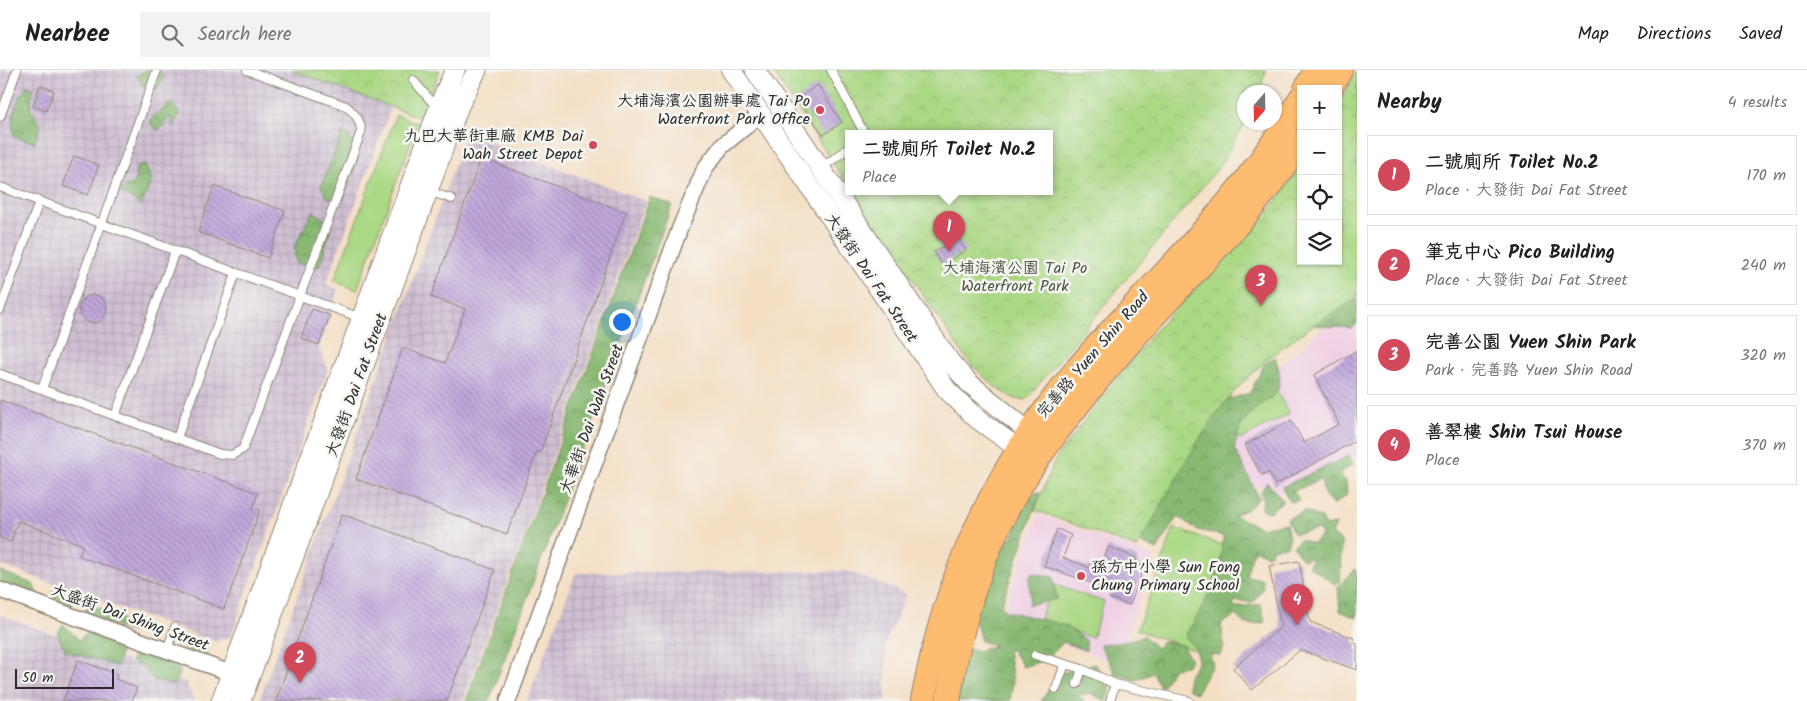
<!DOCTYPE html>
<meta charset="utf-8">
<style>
:root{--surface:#fff;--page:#f2f2f2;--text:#202124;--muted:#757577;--line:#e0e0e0;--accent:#d1495b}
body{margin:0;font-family:Kalam,"LXGW WenKai TC",sans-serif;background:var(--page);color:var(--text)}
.controls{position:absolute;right:15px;top:15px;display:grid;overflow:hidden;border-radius:0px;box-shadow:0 1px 4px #0004}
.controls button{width:45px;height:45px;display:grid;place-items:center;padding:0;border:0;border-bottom:1px solid var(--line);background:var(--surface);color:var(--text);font:25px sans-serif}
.compass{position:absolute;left:1237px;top:15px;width:45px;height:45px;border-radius:50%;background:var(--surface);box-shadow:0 1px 4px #0004;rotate:200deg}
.scale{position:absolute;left:15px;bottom:12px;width:99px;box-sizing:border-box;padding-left:5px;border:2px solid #2b2b2b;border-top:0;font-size:14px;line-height:18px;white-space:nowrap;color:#2b2b2b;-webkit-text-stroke:4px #f6f6f2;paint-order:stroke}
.you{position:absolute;left:621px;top:251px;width:18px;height:18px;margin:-12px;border:4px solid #fff;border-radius:50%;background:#1a73e8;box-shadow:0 0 0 8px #1a73e833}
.badge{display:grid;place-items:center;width:32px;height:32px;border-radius:50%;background:var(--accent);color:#fff;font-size:16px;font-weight:700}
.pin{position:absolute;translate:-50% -41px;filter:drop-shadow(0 1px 2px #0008)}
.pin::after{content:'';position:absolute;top:26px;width:18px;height:15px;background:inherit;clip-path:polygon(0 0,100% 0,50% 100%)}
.popup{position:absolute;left:845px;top:60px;width:208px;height:65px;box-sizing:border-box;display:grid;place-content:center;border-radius:0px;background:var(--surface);filter:drop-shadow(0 1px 4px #0005);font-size:16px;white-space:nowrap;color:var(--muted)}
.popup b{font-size:19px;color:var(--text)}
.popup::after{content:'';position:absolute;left:50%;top:100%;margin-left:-10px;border:10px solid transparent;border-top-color:var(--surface)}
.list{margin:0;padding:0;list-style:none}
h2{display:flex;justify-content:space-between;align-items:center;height:65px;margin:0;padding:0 20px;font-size:21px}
h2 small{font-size:16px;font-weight:400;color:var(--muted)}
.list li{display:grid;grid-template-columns:32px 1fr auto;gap:15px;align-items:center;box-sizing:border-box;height:80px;margin:0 10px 10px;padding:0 10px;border:1px solid var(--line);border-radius:0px}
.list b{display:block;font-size:19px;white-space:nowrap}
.list p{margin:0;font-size:16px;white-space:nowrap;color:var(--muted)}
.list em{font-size:16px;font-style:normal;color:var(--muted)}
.icon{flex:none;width:28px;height:28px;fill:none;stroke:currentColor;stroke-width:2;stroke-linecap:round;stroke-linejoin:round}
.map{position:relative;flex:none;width:1357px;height:631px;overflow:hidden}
header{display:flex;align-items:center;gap:30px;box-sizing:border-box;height:70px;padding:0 25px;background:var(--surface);border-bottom:1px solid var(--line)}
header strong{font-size:24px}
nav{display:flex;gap:28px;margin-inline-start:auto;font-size:18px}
.search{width:350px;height:45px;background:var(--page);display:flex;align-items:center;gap:12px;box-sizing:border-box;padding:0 18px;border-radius:0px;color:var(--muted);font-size:19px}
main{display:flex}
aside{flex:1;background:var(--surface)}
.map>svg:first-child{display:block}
</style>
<header>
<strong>Nearbee</strong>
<div class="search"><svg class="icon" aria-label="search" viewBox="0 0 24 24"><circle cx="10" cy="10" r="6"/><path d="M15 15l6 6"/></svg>Search here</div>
<nav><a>Map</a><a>Directions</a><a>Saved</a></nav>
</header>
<main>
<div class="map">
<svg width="1357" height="631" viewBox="0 0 1357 631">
<defs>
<pattern id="industrial-grid" width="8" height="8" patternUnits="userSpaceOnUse" patternTransform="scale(1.25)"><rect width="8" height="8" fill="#cebed1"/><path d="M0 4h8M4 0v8" fill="none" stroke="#b1a3b4"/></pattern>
<pattern id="forest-crowns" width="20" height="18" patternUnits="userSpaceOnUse" patternTransform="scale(1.25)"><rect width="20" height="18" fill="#88b872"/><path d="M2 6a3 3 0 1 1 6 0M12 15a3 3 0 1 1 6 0" fill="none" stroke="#6f965e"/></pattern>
<pattern id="park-crowns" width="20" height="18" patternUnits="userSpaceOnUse" patternTransform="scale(1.25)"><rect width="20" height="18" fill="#abd884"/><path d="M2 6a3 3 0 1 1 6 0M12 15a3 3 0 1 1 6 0" fill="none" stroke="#93ba72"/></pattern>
<pattern id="building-back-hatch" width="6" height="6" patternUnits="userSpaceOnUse" patternTransform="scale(1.25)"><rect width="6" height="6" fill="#c0a8dc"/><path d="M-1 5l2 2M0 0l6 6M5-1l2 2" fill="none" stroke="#9c89b3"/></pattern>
</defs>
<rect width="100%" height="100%" fill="#f6f6f2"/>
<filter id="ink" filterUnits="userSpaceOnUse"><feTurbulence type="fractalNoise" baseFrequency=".02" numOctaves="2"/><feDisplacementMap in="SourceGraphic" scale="10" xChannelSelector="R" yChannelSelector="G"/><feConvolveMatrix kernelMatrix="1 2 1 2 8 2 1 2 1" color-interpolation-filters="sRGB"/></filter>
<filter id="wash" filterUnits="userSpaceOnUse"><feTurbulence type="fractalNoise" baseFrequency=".0096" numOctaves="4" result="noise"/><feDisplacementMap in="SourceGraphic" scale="20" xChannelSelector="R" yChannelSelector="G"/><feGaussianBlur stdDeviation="1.12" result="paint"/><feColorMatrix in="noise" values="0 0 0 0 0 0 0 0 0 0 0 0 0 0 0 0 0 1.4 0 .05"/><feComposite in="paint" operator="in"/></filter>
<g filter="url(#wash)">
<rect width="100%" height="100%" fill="#f4dfc5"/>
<!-- built -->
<path fill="#f0d0e4" d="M1351,237L1357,247V387L1278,423L1195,398L1241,329L1318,262Z
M1038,444L1155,487L1117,593L999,552Z"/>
<!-- industrial -->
<path fill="url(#industrial-grid)" d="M0,0H291L391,37L326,214L338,219L319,278L328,299L231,566L216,572L0,495Z
M466,64L646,131L519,480L463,631H259Z
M847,501L906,524L885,575L886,631H527L576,503Z
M0,545L186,612L194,631H0Z"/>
<!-- grass -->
<path fill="#abd884" stroke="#6b8258" d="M396,45L418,53L357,220L334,211Z
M1275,318L1289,344L1240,370L1226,344Z
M1174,458L1231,478L1194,580L1137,560Z
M1052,514L1104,532L1092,568L1040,549Z"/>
<!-- forest -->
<path fill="url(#forest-crowns)" stroke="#5a724e" d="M145,0H159L164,6L157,20L142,16L137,6Z
M27,16L33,18L30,39L41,55L34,73L14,66C10,46 16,33 27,16Z
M171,32L179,43L174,57L170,46L158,61L149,51Z
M343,62L348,65L360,84L343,130L328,128L321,117Z
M144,94L152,110L141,135L119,121L135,112L137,96Z
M650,127L672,135L489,631H466Z
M313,141L332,155L319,197L297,193L294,178Z
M1301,191L1357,223V254L1352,258L1299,254L1216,333L1250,323L1264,295L1275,287C1291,333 1263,324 1243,352C1238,359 1237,371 1234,378L1259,428L1248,439L1233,445L1261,458L1286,453L1289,469L1287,476L1272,478L1269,486L1254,479L1246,506L1262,509L1263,518L1253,532L1235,531L1232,538L1261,534L1265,552C1251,555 1245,557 1236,545L1221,554L1224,576L1221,585L1210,584L1213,594L1196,623L1188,619V606L1198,592L1196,579L1185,566C1204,536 1223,504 1223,466L1198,460L1177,446L1157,480L1129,467Z
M1348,386L1353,394L1339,404L1346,411L1347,425L1333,435L1324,424L1321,409L1294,421L1299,430L1290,432L1282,417Z
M1267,412L1283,431L1269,442L1261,439L1263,432L1261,422Z
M1028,421L1040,423L1001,536L1006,541L1064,555L1086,570V581L1064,572L1045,590L1023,597L1012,580L1008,579L1013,612L1010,631H950L958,575L978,581L995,575L981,571L972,539L999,463L1011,469L1022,446Z
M1304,441L1322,448L1325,456L1336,454L1332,464L1341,471L1340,512L1335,514L1309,496L1312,487L1303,490L1293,476L1300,469L1313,474L1322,464L1318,459L1294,464L1287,449Z
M1355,499L1357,504V548L1340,541L1338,517Z
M0,501L33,514L38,526L0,518Z
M1031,503L1053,507L1057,529L1028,535C1033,525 1027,514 1031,503Z
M62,518L73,533L71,539L52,533V522Z
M87,536C106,537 123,546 132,562L85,546Z
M63,554L79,570L88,562L103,570L122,576L117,596L66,581L57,564Z
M1144,566L1156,578L1163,572L1182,575L1191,590L1186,596L1174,598L1161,618L1153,603L1136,610L1115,605C1112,593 1104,586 1100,574L1120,573Z
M183,570L206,575L208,588L186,584Z
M148,581L158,585L164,594L173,592L180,602L174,615L154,610L143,597L131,591L134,585L145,588Z
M1095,594L1110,616L1106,631L1090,623L1078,625L1084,631H1041L1059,604Z"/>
<!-- park -->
<path fill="url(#park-crowns)" stroke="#6b8258" d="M291,0H440L421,48Z
M772,0H1266L1259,22H1244L1245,53L1218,98L1026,330L1015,329L995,317L968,291L852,121H1049V63H849V117Z
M1357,1V229C1302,259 1245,300 1210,353C1183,393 1161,437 1137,478L1035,440L1055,390L1087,347L1158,257L1259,155L1301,96V191H1338V34Z"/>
<g id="blocks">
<!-- building -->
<path fill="url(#building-back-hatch)" d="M40,15L54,21L46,41L33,36Z
M818,15L842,52L823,65L798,28Z
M74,86L99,95L88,125L63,116Z
M481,88L626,142L540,383L537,382L507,464L356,409L403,278L445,293L465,239L431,227Z
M214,116L285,141L268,188L198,162Z
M957,167L966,180L942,195L934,182Z
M79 239a14 14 0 1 1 28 0a14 14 0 1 1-28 0Z
M312,239L330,245L319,275L301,268Z
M1357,280V370L1275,415L1269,403L1262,405L1259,401L1245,375L1291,350L1304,373L1339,354L1314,305Z
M0,330L258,423L253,438L260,440L224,539L79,486L83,475L18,451L11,472L0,468Z
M342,444L495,500L447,631H276Z
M1057,459L1071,465L1063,488L1100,501L1108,477L1137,488L1136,494L1144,497L1130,535L1109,528L1113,521L1044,496Z
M1299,491L1310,552L1354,568L1353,572L1357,574V600L1300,580L1252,620L1233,598L1281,557L1269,496Z
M78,590L117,604L116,609L137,618L132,631H63Z"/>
</g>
</g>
<g filter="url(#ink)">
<use href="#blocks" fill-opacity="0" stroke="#908578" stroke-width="1"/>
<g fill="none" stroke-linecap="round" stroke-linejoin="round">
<!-- service casing -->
<g stroke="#908578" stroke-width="10">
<path id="service" d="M831,0L863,61L862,63
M413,10L431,31
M0,47L17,0
M821,98L849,78
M0,117L361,248
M428,121L452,129
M0,240L39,132
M0,304L220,384L232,385L243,379L361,62C361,50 355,44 346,36L247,0
M42,319L157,0
M115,346L175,181
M177,368L236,203
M167,580L175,557
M1035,585L1082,599L1115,614
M1077,614L1082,599
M1056,619L1065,594
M1110,631L1115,614L1189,631"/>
</g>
<!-- minor casing -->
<g stroke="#908578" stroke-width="18">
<path id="minor" d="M0,520L241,607
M508,631L680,158L705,98L722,76L761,44"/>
</g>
<!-- tertiary casing -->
<g stroke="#908578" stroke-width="21">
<path id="tertiary" d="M731,0L947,320L976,348L1030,387
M755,0L950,292L969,313L1029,362
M221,631L442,29L455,0
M241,631L428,121L459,36L477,0"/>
</g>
<!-- primary casing -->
<g stroke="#908578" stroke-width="26">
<path id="primary" d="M1306,19L1316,0
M1330,19L1340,0
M923,631C947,495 1005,378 1097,276C1169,197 1249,122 1301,28
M948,631C959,561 977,492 1012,430C1047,367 1108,296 1157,242C1208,187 1260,135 1301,71"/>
</g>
<!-- service -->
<use href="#service" stroke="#fff" stroke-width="8"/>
<!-- minor -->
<use href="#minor" stroke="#fff" stroke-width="15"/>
<!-- tertiary -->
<use href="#tertiary" stroke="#fff" stroke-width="19"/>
<!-- primary -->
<use href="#primary" stroke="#febc70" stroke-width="24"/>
</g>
</g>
<!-- markers -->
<g fill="#d1495b" stroke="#f6f6f2" stroke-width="2">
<circle cx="820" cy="40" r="5"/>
<circle cx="593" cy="75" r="5"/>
<circle cx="1081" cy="506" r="5"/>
</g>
<g text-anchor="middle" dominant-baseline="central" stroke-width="5" stroke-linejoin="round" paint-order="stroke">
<!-- poi labels -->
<g font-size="16" fill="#2b2b2b" stroke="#f6f6f2" text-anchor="end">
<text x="810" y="31">大埔海濱公園辦事處 Tai Po<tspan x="810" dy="18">Waterfront Park Office</tspan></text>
<text x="583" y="66">九巴大華街車廠 KMB Dai<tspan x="583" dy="18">Wah Street Depot</tspan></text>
<text x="1091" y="497" text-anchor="start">孫方中小學 Sun Fong<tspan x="1091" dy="18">Chung Primary School</tspan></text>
</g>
<!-- park labels -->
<g font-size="16" fill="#4b5641" stroke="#f6f6f2">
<text x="1015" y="198">大埔海濱公園 Tai Po<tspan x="1015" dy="18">Waterfront Park</tspan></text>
</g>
<!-- street labels -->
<g font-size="16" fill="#2b2b2b" stroke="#f6f6f2">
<text transform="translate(871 208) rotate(56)">大發街 Dai Fat Street</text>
<text transform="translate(1093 285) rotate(-49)">完善路 Yuen Shin Road</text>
<text transform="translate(357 315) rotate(-70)">大發街 Dai Fat Street</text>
<text transform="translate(592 349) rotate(-70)">大華街 Dai Wah Street</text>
<text transform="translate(130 548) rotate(20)">大盛街 Dai Shing Street</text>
</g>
</g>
</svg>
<div class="controls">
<button>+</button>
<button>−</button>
<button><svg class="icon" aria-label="locate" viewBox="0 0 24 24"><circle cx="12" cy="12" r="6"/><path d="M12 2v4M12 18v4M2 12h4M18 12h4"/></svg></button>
<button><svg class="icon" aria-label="layers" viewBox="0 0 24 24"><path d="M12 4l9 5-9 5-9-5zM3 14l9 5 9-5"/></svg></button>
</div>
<svg class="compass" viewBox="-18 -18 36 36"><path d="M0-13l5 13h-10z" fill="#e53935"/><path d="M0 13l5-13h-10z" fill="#757577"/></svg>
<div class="scale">50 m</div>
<div class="you"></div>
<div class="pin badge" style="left:949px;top:182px">1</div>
<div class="popup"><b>二號廁所 Toilet No.2</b>Place</div>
<div class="pin badge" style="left:300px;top:613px">2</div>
<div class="pin badge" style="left:1261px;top:236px">3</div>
<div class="pin badge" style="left:1297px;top:555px">4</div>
</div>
<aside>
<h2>Nearby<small>4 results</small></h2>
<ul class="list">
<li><span class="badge">1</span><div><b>二號廁所 Toilet No.2</b><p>Place · 大發街 Dai Fat Street</p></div><em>170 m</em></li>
<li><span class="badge">2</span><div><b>筆克中心 Pico Building</b><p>Place · 大發街 Dai Fat Street</p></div><em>240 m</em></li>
<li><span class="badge">3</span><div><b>完善公園 Yuen Shin Park</b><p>Park · 完善路 Yuen Shin Road</p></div><em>320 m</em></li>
<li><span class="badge">4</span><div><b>善翠樓 Shin Tsui House</b><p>Place</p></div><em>370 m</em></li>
</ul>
</aside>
</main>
